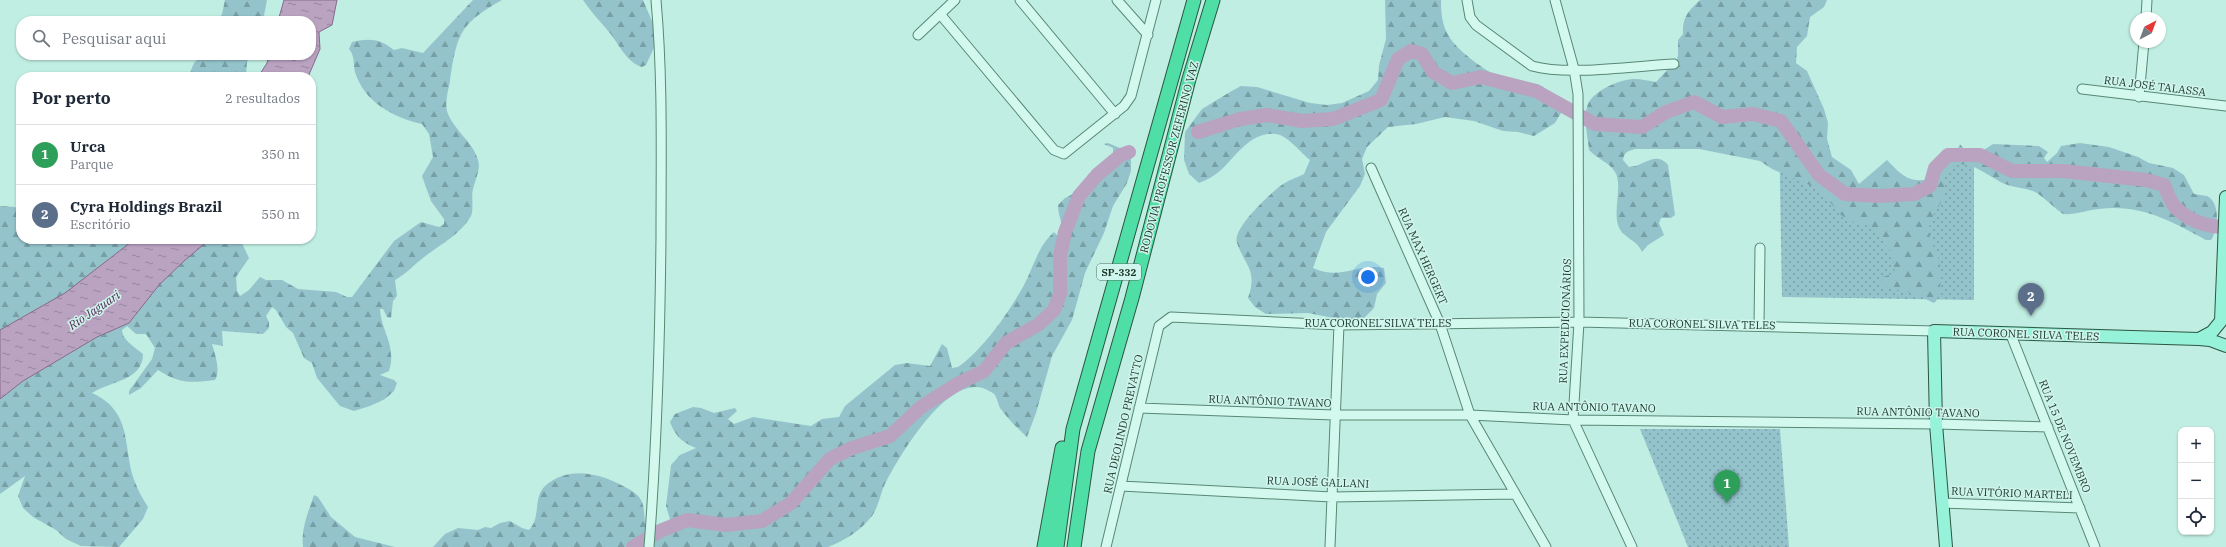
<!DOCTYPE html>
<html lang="pt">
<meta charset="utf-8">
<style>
:root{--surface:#fff;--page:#f6f6f7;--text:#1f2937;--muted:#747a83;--line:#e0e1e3;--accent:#27972c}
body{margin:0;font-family:"IBM Plex Serif",serif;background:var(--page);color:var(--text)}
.controls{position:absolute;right:12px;bottom:12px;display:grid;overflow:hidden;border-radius:8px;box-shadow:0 1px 3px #0004}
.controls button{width:36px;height:36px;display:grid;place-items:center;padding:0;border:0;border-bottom:1px solid var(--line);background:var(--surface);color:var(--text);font:20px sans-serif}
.compass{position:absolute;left:2130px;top:12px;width:36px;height:36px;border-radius:50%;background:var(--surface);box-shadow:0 1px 3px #0004;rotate:41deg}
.you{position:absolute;left:1368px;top:277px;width:14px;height:14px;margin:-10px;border:3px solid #fff;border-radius:50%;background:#1a73e8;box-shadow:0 0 0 6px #1a73e833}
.badge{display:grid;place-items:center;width:26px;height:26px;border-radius:50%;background:var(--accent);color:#fff;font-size:13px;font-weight:700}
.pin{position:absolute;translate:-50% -33px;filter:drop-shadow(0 1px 2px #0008)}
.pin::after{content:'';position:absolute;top:21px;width:14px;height:12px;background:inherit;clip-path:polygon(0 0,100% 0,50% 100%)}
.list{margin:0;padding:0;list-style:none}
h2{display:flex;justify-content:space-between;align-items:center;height:52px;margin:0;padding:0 16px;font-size:17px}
h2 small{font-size:13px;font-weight:400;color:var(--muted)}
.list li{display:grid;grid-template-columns:26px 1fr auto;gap:12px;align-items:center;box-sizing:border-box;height:60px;padding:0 16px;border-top:1px solid var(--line)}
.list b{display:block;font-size:15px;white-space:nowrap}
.list p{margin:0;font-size:13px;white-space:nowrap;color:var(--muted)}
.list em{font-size:13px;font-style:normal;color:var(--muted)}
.icon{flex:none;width:22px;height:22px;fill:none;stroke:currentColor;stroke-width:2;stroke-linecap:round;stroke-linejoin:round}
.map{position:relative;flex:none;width:2226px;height:547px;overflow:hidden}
.search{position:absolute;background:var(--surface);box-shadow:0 1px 3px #0004;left:16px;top:16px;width:300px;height:44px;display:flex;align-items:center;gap:10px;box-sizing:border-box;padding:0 14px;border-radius:16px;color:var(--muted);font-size:15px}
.panel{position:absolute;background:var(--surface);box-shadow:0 1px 3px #0004;left:16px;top:72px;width:300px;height:172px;border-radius:16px}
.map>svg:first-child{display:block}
</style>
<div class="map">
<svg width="2226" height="547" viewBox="0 0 2226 547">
<defs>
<pattern id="green-dots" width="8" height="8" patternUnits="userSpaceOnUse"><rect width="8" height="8" fill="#94c3cc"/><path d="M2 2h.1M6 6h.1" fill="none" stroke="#789fa6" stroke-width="1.8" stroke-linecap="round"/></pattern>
<pattern id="forest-firs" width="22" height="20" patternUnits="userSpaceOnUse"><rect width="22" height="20" fill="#94c3cc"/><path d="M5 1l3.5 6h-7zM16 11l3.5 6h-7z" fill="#789fa6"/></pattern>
<pattern id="water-ripples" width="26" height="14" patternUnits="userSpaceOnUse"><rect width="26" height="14" fill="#b9a3c0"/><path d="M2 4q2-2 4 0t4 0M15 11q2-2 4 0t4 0" fill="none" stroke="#96869c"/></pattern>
</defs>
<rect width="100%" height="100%" fill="#c0eee2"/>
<!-- green -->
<path fill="url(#green-dots)" d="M1779,126L1843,197L1933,190L1939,172L1948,158L1974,162V300L1782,297Z
M1640,429H1780L1789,547H1688Z"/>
<!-- forest -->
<path fill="url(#forest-firs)" d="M225,0H267L263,21H218L222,14Z
M473,0H502C459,24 457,35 450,81C448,92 444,104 448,114C455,131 473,142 478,160C481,169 475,180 473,189C471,197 474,209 471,216C460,236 435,247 418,262C410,269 404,275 395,280L397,296L393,301L391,318L387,317L383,309H380C381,331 397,346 389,371L380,375L394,380L397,383L394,391L385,399L370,406L354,411L340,406L317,378L312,363L304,358L293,333L286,327L276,310L272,307L266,316L269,322V328L263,334L222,331L223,346L212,344C215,354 221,371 215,380C190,383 180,384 158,370L141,388L129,395V391L152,359L155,348L146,334H136L127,326L122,330C122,340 136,348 143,354C143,381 110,381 92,393C134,412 122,448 135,482C138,491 143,499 148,507L143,519L119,547L81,546L66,539L56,530L33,517L23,508L18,496L25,476L0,494V395L194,239H240L249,258L236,277L237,291L240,296L249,290L260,277L266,280H282L298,289L336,292L347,297H352L394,241L421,222L439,227L444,224V219L431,201L422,176L433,157L429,134L422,124C394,118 364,102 355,72C353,63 355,56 349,49L352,42C370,38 380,39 394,50L402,48L423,53Z
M583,0H643L657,33V41L646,65L642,67C626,62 619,44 609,32C600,21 591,12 583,0Z
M1385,0H1441C1441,14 1442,26 1450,38C1459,52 1490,75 1506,80C1516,83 1527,81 1536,84C1549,87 1556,102 1561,113L1555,123L1534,136L1518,132L1503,131L1474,121L1445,117L1416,124L1388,127L1367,147L1362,159L1365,174L1360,186L1326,232L1313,268C1341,281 1357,263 1384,268L1386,283L1377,294L1374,308L1364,318L1349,321L1308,313L1266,314L1255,307L1248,298C1258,270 1245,266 1237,243C1232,229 1268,196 1279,187C1286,181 1296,178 1304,174L1310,160C1301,153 1287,135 1276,134C1251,131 1236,156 1221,170C1214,176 1207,180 1199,183L1189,174L1184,160L1185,132L1202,109L1230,92L1241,86L1257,87L1310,103L1327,105L1342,103L1369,91L1378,80L1379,65L1386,39Z
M1700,0H1827L1824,7L1810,17L1807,36L1797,47L1796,63L1807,71L1824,109L1828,123L1827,139L1832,157L1851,170L1859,184L1887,160C1892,165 1899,173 1906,177C1931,189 1952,166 1960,144L1968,154L1973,157L1993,144L2039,146L2048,152L2044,158L2047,162L2057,153L2061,146L2080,143L2109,147L2138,157L2149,163L2173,168L2184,175L2194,194C2198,195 2203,195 2207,196C2221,203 2218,229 2211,240H2206C2170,221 2142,204 2099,209C2087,210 2075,215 2063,214C2054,208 2046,199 2037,193C2028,188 2015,188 2005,184C1987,177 1959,148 1945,177C1942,183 1946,189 1944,195C1940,207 1931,215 1929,228C1928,239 1936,250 1939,260C1941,269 1942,298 1934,303L1915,294L1883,286L1881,282L1883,277L1895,273L1892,251L1886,249L1884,239L1876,229L1870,226L1854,223L1841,215L1819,189L1772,169L1760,161L1699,149H1635C1628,151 1624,152 1623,160L1629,167C1644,167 1655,150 1668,165L1675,215L1671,218H1661L1659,223L1664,235L1648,245L1642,252C1638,240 1622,238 1618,225C1613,209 1623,184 1615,172C1609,162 1597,159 1589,150C1588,137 1582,114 1589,102C1597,89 1621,79 1635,79C1642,79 1649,81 1656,82L1671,66L1676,67L1678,54V40L1683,34C1682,18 1688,11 1700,0Z
M202,55H251L247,62L246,77H188L194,63Z
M1108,143L1120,148L1131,157V171L1127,183L1113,206L1104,233L1085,273L1072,320L1052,356L1036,413L1027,437C1017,428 1008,419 1000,408C998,404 997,397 994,394C992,392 985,389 983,388C946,377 901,454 887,480C880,492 880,504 872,516C860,531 846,540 828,547H433L445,534L458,528L478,530L485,527L491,528L500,523L510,521L522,528L529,530C541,518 533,499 544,487C566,466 597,472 621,485C629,489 638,493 642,502C645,510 644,521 646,529L649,533L665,525L670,519L666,506L671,465L680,455L696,448C683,443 675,436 670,422L675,414L693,407L701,408L714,413L735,408L737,411L728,419L734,424L753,417L811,426L822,419L839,417L845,406L895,365L907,363L930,366L942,344L947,348L952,368L958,367C982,351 1010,311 1024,285C1034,266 1038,246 1054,232L1061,240L1065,241C1065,228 1058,218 1058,205L1065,198L1085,188L1113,153V148L1104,144Z
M0,206L15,207L21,212V239H145L0,349Z
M314,495L318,497L331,517L355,537L395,547H303C301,528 308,513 314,495Z"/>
<!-- water -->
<path fill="url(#water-ripples)" stroke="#876a8e" d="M284,0H337L332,25L319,32L320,49L308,77H258L267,63L269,55H311V21H278Z
M135,239H210L184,261L159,285L129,323L97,337L23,381L0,399V330L65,293Z"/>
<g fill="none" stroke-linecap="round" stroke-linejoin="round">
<!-- river -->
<path stroke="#b9a3c0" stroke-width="14" d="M1198,132L1240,119L1267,115L1302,121L1333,119L1381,100L1398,59L1411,51L1422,54L1433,72L1452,83L1481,77L1536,91L1595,124L1642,127L1666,112L1694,102L1722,117L1753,114L1781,121L1819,175L1845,194L1880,196L1914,194L1930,186L1935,168L1948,155H1980L2012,171H2063L2146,180L2164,185C2167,191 2170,202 2175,207C2189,221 2207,227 2226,227
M633,547L660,531L687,520L726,525L762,521L791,503L830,459L852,448L890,436L921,407L959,383L984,371L1006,343L1039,324L1054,310L1060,294V256L1065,232L1079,196L1097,175L1121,155L1129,152"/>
<!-- minor casing -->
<g stroke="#588773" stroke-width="11">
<path id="minor" d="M1020,0L1115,114
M1117,0L1148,35
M1467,0L1470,17L1476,25L1532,66C1568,76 1635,66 1674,64
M1555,0L1574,69L1578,94L1579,322L1573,420L1632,547
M940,14L1054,150L1064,154L1124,106L1131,96L1156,0
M2146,18L2147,0
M918,35L955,0
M2082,89L2226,106
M2139,97L2144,42
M1371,168L1440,324L1470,415L1546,547
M1759,326L1760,248
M2011,335L2095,547
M1139,408L1334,415H1470L1573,420L1936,424L2048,427
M1121,486L1332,497L1515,494
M1942,503L2080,508
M649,547C657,443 660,340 661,236C661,157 663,78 656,0
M1106,547L1159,326L1171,317L1339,325L1579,322L1934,331
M1330,547L1339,325"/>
</g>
<!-- major casing -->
<g stroke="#2c5541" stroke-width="14">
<path id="major" d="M2199,339L2212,332L2221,321L2226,197
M1946,547L1936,424L1934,331L2199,339L2210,340L2226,346"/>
</g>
<!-- highway casing -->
<g stroke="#2c5541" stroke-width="15">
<path id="highway" d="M1044,547L1062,448
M1057,547L1073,429L1194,0
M1074,547L1088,451L1132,298L1189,79L1213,0"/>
</g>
<!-- minor -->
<use href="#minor" stroke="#d3f9ef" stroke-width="9"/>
<!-- major -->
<use href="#major" stroke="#97f2da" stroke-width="12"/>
<!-- highway -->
<use href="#highway" stroke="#4fdfa6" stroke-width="13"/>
</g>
<g text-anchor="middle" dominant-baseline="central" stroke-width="3" stroke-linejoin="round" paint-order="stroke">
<!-- shield labels -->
<rect fill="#d0f5ec" stroke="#527064" stroke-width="1" x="1097" y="264" width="44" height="16" rx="3"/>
<g font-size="10" font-weight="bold" fill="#1c372a">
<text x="1119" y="272">SP-332</text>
</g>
<!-- street labels -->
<g font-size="11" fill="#1c372a" stroke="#d0f5ec">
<text transform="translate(2155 86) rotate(7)">RUA JOSÉ TALASSA</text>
<text transform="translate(1169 157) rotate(-75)">RODOVIA PROFESSOR ZEFERINO VAZ</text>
<text transform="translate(1423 256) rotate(66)">RUA MAX HERGERT</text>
<text transform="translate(1565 321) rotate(-88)">RUA EXPEDICIONÁRIOS</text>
<text x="1378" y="323">RUA CORONEL SILVA TELES</text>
<text transform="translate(1702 324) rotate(1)">RUA CORONEL SILVA TELES</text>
<text transform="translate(2026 334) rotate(2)">RUA CORONEL SILVA TELES</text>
<text transform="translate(1270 401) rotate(2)">RUA ANTÔNIO TAVANO</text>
<text transform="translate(1594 407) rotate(1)">RUA ANTÔNIO TAVANO</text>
<text transform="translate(1918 412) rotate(1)">RUA ANTÔNIO TAVANO</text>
<text transform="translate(1123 424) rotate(-77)">RUA DEOLINDO PREVATTO</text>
<text transform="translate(2065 436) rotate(68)">RUA 15 DE NOVEMBRO</text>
<text transform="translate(1318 482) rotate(2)">RUA JOSÉ GALLANI</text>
<text transform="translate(2012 493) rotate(2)">RUA VITÓRIO MARTELI</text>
</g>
<!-- water labels -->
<g font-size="12" font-style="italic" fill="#562b57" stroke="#d0f5ec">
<text transform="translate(94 310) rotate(-34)">Rio Jaguari</text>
</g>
</g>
</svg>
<div class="controls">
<button>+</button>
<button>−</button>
<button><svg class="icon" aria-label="locate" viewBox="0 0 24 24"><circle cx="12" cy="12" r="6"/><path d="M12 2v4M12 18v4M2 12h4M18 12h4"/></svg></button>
</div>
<svg class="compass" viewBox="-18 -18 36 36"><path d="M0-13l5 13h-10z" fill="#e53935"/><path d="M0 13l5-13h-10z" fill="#747a83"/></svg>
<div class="you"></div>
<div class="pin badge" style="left:1727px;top:503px;background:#2e9e5b">1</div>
<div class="pin badge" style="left:2031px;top:316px;background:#5c6f8a">2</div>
<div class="search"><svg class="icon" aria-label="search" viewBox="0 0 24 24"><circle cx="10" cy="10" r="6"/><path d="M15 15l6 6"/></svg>Pesquisar aqui</div>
<section class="panel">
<h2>Por perto<small>2 resultados</small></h2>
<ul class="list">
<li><span class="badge" style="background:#2e9e5b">1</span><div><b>Urca</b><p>Parque</p></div><em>350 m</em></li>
<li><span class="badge" style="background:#5c6f8a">2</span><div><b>Cyra Holdings Brazil</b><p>Escritório</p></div><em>550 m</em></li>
</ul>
</section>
</div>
